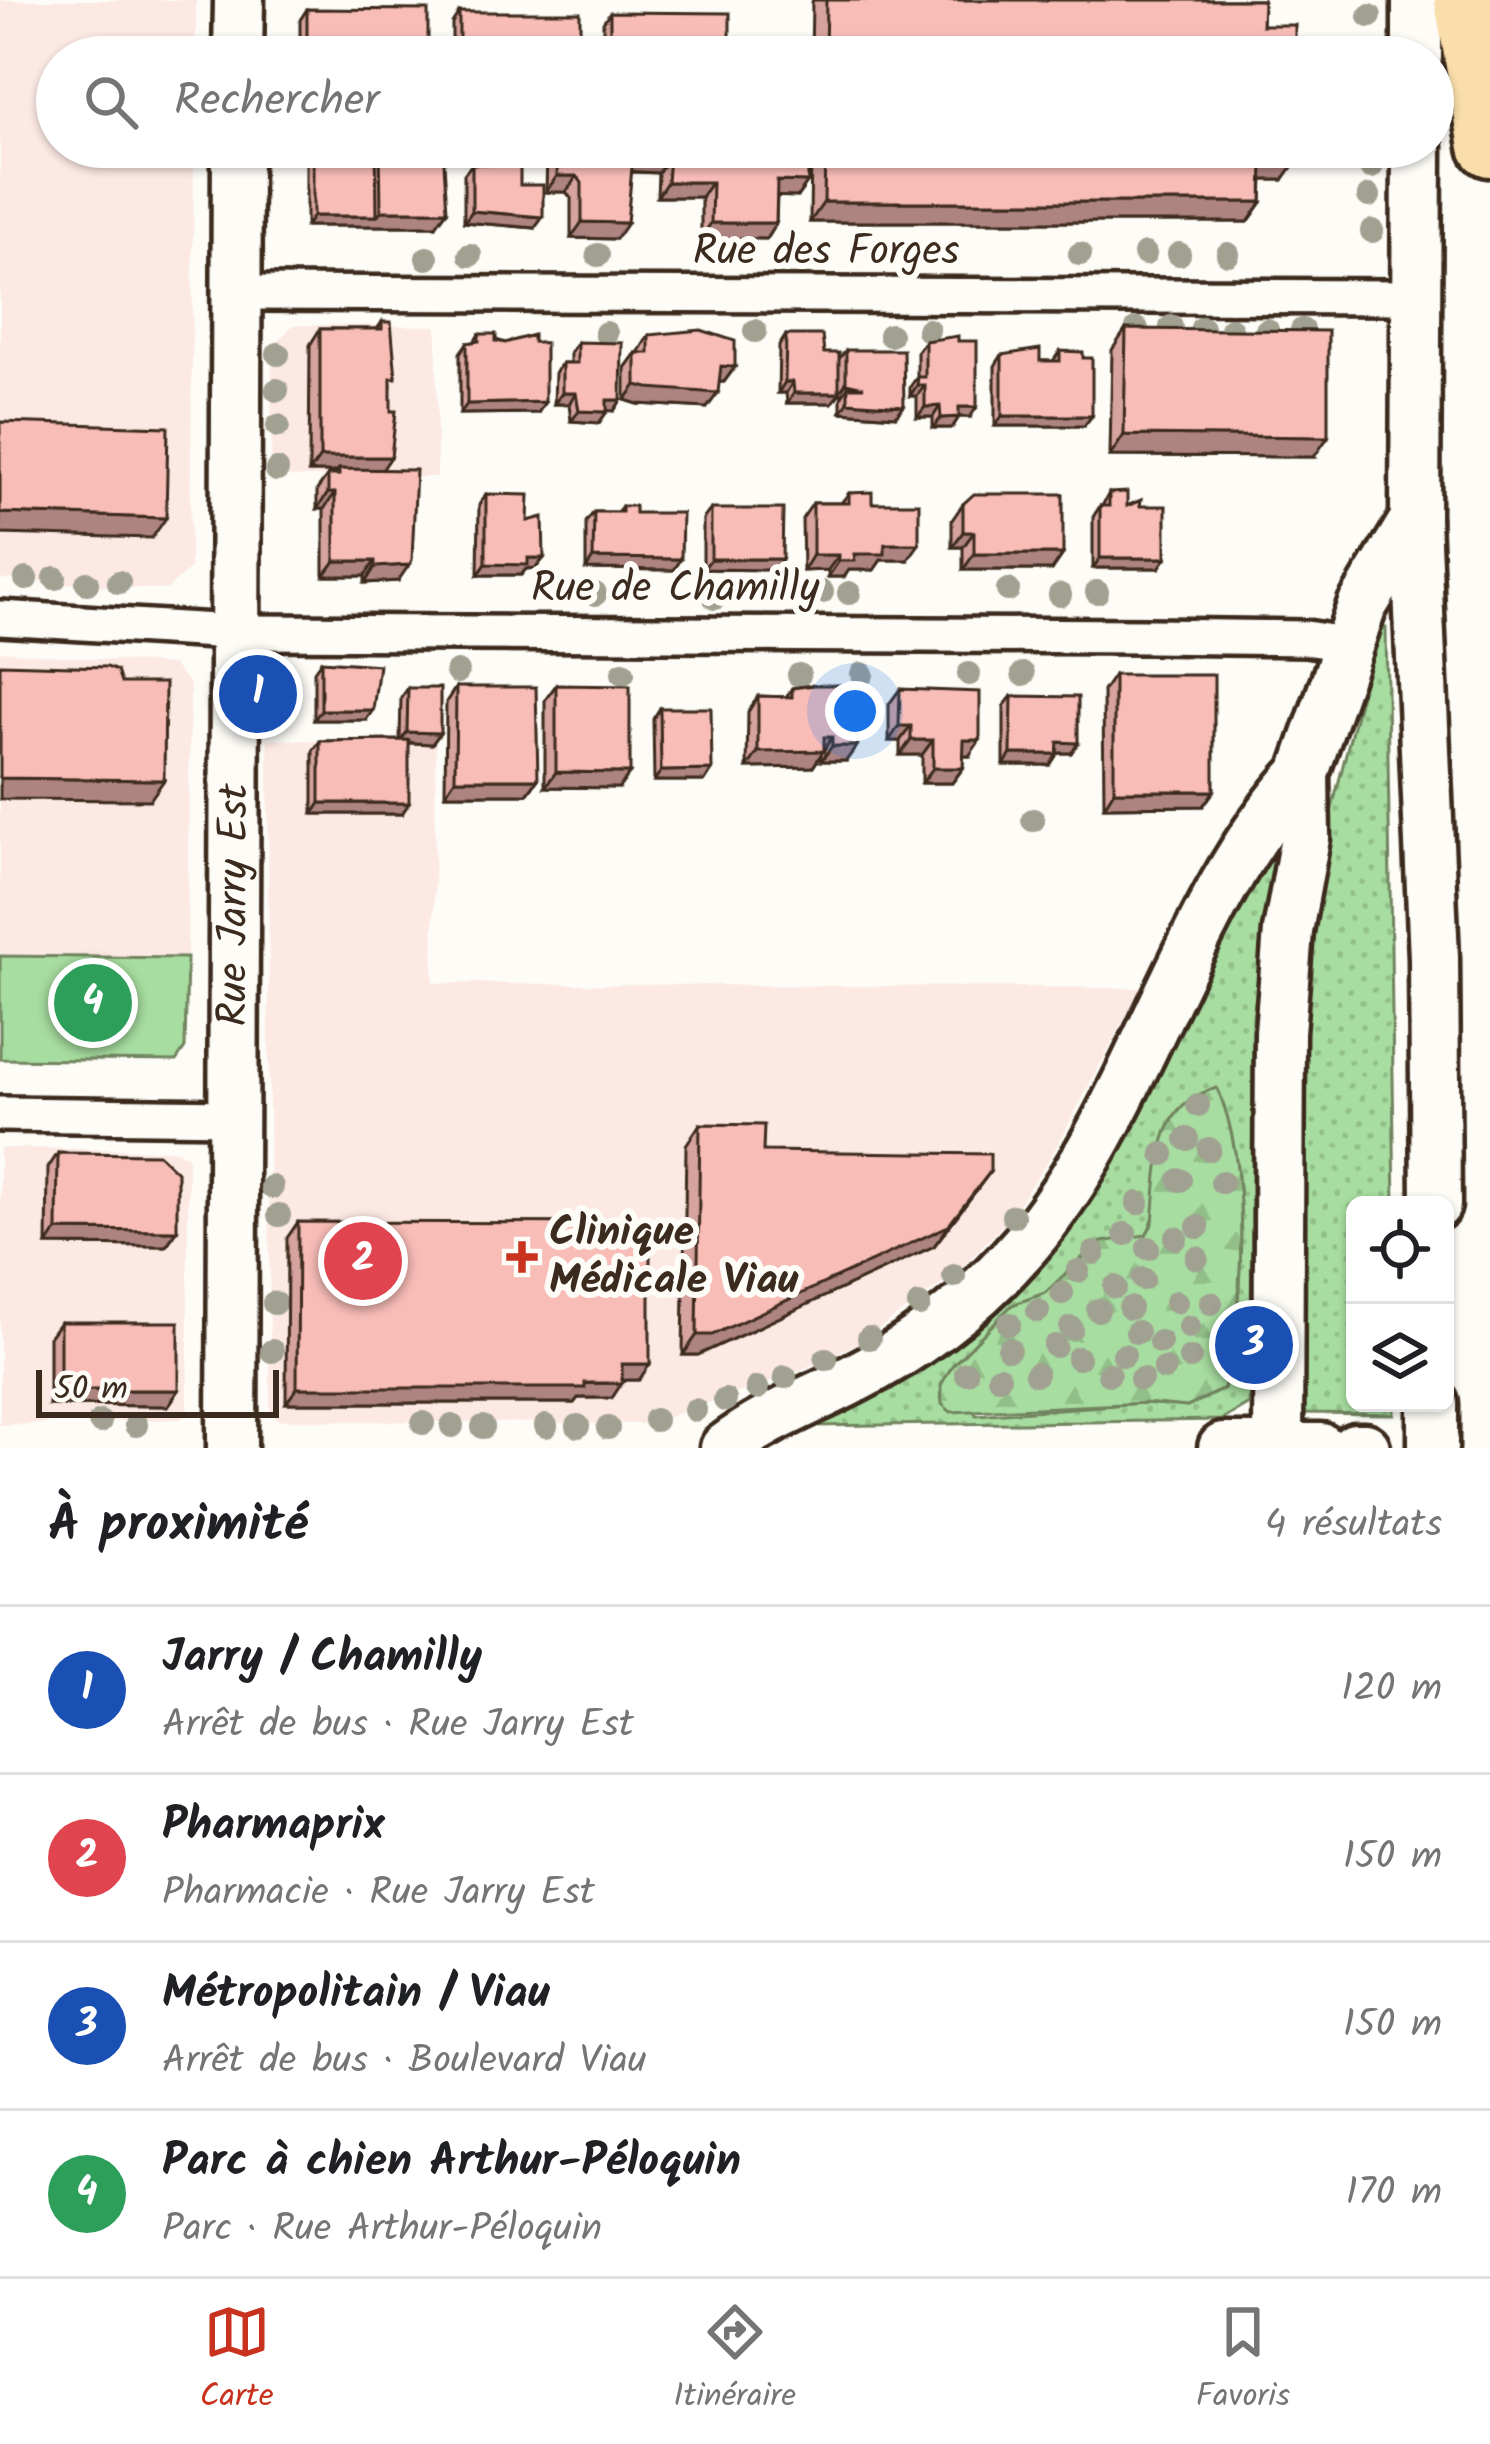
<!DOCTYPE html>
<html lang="fr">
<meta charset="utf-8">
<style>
:root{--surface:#fff;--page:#f6f6f6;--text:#202124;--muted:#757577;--line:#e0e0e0;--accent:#c8321e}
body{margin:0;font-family:Kalam,sans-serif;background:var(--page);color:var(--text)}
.controls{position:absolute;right:36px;bottom:36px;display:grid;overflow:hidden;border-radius:18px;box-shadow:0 3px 9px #0004}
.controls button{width:108px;height:108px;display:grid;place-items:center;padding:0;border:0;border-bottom:3px solid var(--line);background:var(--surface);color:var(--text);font:60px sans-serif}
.scale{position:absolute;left:36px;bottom:30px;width:243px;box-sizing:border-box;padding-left:12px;border:6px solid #3b2a1e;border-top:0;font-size:33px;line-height:42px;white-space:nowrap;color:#3b2a1e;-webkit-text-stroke:9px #fdfcf7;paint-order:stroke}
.you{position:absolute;left:855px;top:711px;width:42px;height:42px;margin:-30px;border:9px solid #fff;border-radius:50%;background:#1a73e8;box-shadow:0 0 0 18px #1a73e833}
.badge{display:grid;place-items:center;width:78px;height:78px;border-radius:50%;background:var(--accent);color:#fff;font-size:39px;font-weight:700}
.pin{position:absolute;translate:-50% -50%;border:6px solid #fff;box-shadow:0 3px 12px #0006}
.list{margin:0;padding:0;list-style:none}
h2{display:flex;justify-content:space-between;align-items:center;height:156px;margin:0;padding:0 48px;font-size:51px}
h2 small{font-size:39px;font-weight:400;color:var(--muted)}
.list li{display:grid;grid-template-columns:78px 1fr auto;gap:36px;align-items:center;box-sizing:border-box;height:168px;padding:0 48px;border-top:3px solid var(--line)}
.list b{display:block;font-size:45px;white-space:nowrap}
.list p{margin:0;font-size:39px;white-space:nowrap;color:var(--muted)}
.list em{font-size:39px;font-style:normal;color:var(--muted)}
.icon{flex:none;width:66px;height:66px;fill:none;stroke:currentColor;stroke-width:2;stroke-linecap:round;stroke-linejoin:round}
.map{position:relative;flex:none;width:1490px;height:1448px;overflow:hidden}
.search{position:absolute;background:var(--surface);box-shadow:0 3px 9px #0004;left:36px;right:36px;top:36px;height:132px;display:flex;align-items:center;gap:30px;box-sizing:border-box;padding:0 42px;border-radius:66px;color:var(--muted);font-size:45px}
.sheet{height:828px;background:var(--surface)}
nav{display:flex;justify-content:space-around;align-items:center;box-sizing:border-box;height:168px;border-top:3px solid var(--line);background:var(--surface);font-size:33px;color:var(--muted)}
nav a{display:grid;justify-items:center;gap:6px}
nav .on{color:var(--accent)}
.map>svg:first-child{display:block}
</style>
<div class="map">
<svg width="1490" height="1448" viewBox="0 0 1490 1448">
<defs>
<pattern id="grass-dots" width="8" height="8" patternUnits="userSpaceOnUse" patternTransform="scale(3)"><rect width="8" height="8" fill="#a7dda0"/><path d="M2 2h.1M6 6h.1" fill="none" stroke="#91be89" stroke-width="1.8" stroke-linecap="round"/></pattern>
<pattern id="forest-firs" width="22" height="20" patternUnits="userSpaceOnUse" patternTransform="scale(3)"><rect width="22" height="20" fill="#a7dda0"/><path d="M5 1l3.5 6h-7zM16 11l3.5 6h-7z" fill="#91be89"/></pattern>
</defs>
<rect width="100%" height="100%" fill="#fdfcf7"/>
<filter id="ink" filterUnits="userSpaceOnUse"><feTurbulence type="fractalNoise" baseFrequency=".00833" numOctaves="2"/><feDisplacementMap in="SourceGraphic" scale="24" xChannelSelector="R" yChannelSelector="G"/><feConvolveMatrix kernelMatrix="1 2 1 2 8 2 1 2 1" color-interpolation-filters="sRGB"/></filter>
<g filter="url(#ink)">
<!-- built -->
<path fill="#fce9e4" d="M0,0H196V57H57V147H194L190,569L166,590L0,579Z
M293,325L437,326V477H271L272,347Z
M0,651L173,665L190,685L187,958L0,956Z
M268,739L436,745L433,983L1141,988L1053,1153L1006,1222L951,1278L858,1343L799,1371L649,1424L278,1420L270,1411Z
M0,1148L177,1150L188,1158V1413L181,1419L0,1425Z"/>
<!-- grass -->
<path fill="url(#grass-dots)" stroke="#71845f" stroke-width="3" fill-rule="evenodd" d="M1378,627L1386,628L1395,1205H1355V1403H1394V1414L1296,1413L1300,1020L1317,868Z
M1267,855L1274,857L1253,1017L1251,1330H1243V1349H1251L1249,1404L1222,1420L812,1426L811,1419L952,1340ZM1217,1089C1251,1163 1244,1310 1224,1389L1187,1407L1145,1403L976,1415L952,1366L1012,1305L1045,1293L1086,1254L1146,1235C1174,1188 1138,1106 1217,1089Z"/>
<!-- forest -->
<path fill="url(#forest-firs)" stroke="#71845f" stroke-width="3" d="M1217,1088C1251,1164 1244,1309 1224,1388L1187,1407L1145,1403L951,1412L942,1404L941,1385L952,1366L1012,1305L1045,1293L1102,1242L1146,1235L1153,1223C1158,1171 1154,1103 1217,1088Z"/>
<!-- park -->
<path fill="#a7dda0" stroke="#71845f" stroke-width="3" d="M0,956L187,958L185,1048L176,1061L0,1059Z"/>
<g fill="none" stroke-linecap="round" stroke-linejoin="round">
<!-- street casing -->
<g stroke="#3b2a1e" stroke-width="42">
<path id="street" d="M235,293L1417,297
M0,618L231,632L1150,636L1306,638L1350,645
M0,1114L232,1117"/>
</g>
<!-- secondary casing -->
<g stroke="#3b2a1e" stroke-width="57">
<g id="secondary">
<path d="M238,57L239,0"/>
<path d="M1417,57V0"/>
<path d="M1417,147L1415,519L1434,958L1436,1205"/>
<path id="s1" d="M232,1448L237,147"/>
<path d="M725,1448C768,1416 807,1403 853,1379C918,1346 978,1300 1026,1244C1142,1108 1184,900 1304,773"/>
<path d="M1223,1448H1321"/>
<path d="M1278,1448L1280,1032L1288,931L1305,838L1304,773L1362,606L1415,519"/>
<path d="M1355,1448H1365"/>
<path d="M1433,1448V1403"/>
</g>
</g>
<!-- highway casing -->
<g stroke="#3b2a1e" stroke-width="69">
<path id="highway" d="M1465,0L1490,146"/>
</g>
<!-- street -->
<use href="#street" stroke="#fdfcf7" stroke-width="33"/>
<!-- secondary -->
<use href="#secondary" stroke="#fdfcf7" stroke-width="48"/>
<!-- highway -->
<use href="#highway" stroke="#f9ddab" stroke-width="60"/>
</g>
<!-- trees -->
<g fill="#a1a191">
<circle cx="1370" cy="16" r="12"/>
<circle cx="1371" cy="167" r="12"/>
<circle cx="1369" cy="196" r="12"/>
<circle cx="1372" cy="231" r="12"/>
<circle cx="1080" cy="254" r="12"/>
<circle cx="1145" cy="254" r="12"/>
<circle cx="1179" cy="254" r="12"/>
<circle cx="1228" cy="254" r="12"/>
<circle cx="470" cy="255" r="12"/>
<circle cx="598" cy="255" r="12"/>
<circle cx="881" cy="255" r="12"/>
<circle cx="933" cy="255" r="12"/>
<circle cx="427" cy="258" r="12"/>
<circle cx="1171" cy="327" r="12"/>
<circle cx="1202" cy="328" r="12"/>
<circle cx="1137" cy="329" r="12"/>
<circle cx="1231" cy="329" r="12"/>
<circle cx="928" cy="330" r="12"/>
<circle cx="1267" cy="330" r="12"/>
<circle cx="1302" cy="330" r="12"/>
<circle cx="755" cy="331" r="12"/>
<circle cx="606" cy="333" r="12"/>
<circle cx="890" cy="335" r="12"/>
<circle cx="278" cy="354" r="12"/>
<circle cx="277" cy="390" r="12"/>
<circle cx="278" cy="426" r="12"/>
<circle cx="277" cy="470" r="12"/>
<circle cx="55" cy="578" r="12"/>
<circle cx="26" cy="579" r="12"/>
<circle cx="119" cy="582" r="12"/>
<circle cx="87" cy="583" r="12"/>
<circle cx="1008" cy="590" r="12"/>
<circle cx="822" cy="592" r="12"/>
<circle cx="1097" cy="592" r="12"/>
<circle cx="849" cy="593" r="12"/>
<circle cx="595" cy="594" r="12"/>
<circle cx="1060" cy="595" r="12"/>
<circle cx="715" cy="598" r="12"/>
<circle cx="457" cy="672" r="12"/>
<circle cx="623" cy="673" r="12"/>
<circle cx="862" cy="674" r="12"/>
<circle cx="969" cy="674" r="12"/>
<circle cx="1023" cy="674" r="12"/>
<circle cx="799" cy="675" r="12"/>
<circle cx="1033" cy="820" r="12"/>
<circle cx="1198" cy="1105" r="12"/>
<circle cx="1187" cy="1139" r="12"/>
<circle cx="1209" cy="1149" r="12"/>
<circle cx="1163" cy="1154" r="12"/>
<circle cx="1180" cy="1180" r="12"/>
<circle cx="1222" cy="1182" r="12"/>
<circle cx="272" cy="1187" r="12"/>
<circle cx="1138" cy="1203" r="12"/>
<circle cx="279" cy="1215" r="12"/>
<circle cx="1013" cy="1216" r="12"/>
<circle cx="1198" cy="1227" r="12"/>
<circle cx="1125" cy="1234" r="12"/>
<circle cx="1176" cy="1238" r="12"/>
<circle cx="1148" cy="1248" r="12"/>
<circle cx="1094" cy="1253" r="12"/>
<circle cx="1197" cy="1258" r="12"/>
<circle cx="1078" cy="1271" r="12"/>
<circle cx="954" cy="1276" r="12"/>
<circle cx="1143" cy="1279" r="12"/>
<circle cx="1115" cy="1287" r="12"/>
<circle cx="1062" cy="1293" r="12"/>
<circle cx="1176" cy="1302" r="12"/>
<circle cx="274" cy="1303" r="12"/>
<circle cx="1211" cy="1303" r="12"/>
<circle cx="919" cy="1305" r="12"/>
<circle cx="1130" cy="1308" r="12"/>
<circle cx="1098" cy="1310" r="12"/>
<circle cx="1038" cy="1311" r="12"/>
<circle cx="1009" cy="1324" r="12"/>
<circle cx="1189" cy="1327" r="12"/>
<circle cx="1071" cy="1328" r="12"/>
<circle cx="1137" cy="1332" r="12"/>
<circle cx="869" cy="1338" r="12"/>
<circle cx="1160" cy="1342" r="12"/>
<circle cx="1055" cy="1346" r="12"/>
<circle cx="1009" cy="1349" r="12"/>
<circle cx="272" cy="1351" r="12"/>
<circle cx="1124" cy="1355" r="12"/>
<circle cx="1078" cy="1358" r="12"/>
<circle cx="1190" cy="1358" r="12"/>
<circle cx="826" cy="1359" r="12"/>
<circle cx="1164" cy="1369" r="12"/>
<circle cx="966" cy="1373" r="12"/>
<circle cx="1036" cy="1374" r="12"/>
<circle cx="1109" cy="1374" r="12"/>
<circle cx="785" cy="1377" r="12"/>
<circle cx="999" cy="1377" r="12"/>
<circle cx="1141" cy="1379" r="12"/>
<circle cx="757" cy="1388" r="12"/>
<circle cx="725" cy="1400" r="12"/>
<circle cx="695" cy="1410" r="12"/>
<circle cx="655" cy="1420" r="12"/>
<circle cx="100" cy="1422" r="12"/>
<circle cx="423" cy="1423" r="12"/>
<circle cx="136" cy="1425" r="12"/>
<circle cx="452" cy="1426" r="12"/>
<circle cx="546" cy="1426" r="12"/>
<circle cx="578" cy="1426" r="12"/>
<circle cx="483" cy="1427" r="12"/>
<circle cx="608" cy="1428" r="12"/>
</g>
<!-- wall -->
<path fill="#d6a39e" stroke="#3b2a1e" stroke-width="3" d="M813,0H1263L1262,25L1295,57H811L812,2Z
M307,9L428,57H300V20Z
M459,12L580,57H452V23Z
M610,12L730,57H603V22Z
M317,147H443L436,226H306V161Z
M552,147H585V153L591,147H612V153H618V147H808L797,197L777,196L776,223L766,239L701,238V197H657L658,173L631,172L616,239L571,238V198L566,192H546L547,154Z
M811,147H1297L1283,180H1263L1262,202L1248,222H810Z
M495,151L520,185L535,228L464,222V174L472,164H488Z
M382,322L391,385L382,469L398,581L365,583V576H324V509H317V490L328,475H335L336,472H309L310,345L320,329H377Z
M1126,329L1314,457L1110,456L1112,350Z
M479,334L505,343L533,342L545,402L538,413L460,414V353L467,343L474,342Z
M649,335L735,367L724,382H719L707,408L638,404L625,400V368L636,353H638Z
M786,335L839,359L846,350L904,406L896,416L841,412V398L843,394H839L832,403H787L786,393H778L779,346Z
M925,341L970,417H959L952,428H933V417H917V396H910V387L917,377V352Z
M577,342L621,400L614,411L607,410L599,423L571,421L569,404H554L555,373L562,363H570V353Z
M1060,351L1084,426H995V366L1002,355L1040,361H1053Z
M849,493L872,503L908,560H881L874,570H849L844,577H828V570L803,571L802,519L813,503H841Z
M1109,493L1127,506H1140L1159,568H1093V517L1100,506H1102Z
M486,494L528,521L544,558L536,568L526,569L521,575H478L479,505Z
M963,504L1063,554L1052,570H963V547H952V520Z
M622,506L635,513L681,559L674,570L586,569V522L594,512H617Z
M711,509L775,570L703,569V519Z
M321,661L366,720H314V671Z
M1114,675L1214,791L1203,806L1104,807L1103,691Z
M556,685L619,788L545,787V700Z
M815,685L846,761H821V755L813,767L747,768L748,712L758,696L786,697L792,688Z
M456,687L538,779L527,794H445L446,702Z
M408,688L440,733L432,744L409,743L402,814H313V751L320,741L400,740L401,698Z
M900,689L969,756H963V768L952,783H922V755H900V741H889V704Z
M1012,696L1078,743L1071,753H1058L1050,765H1004V706Z
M660,708L712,770L705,781H654L653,719Z
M700,1124L763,1151L990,1172L934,1246L698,1355H683L686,1145Z
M58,1153L177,1231L166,1246L47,1245L48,1168Z
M298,1222L639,1380H622L612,1398H578L574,1403H286L287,1238Z
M60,1322L179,1390L168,1406L49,1405V1337Z"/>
<!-- shaded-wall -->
<path fill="#ae8481" stroke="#3b2a1e" stroke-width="3" d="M633,156L669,157L658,173L622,171Z
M1263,160H1297L1283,180H1249Z
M557,176H577L566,192H546Z
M777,181L808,182L797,197L766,196Z
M667,182H712L701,197H657Z
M824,202H1262L1248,222H810Z
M381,211H447L436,226H306L313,216H377Z
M472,211L543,217L535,228L464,222Z
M582,222L627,223L616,239L571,238Z
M711,223H776L766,239L701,238Z
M721,366L735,367L724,382H711Z
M785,382H793L786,393H778Z
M846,383L864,387H848L843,394H839L832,403H787L794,393H839Z
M636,385L718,393L707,408L638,404L625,400Z
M917,385H925L917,396H910Z
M562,393H576L569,404H554Z
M607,400H621L614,411L600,410Z
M545,402L538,413L460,414L467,404Z
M848,402L904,406L896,416L841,412Z
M940,406L933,417H917L925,407Z
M959,407H977L970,417H952Z
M579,411L607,412L599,423L571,421Z
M1002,416H1092L1084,426H995Z
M959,417L952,428H933L941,418Z
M1124,435L1328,437L1314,457L1110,456Z
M320,457H391L380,473L339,469L336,472H309Z
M328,493H335L324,509H317Z
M0,513L166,518L152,538L0,534Z
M963,532H974L963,547H952Z
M885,544H919L908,560H881L874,570H849L844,577H828L839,561Z
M974,554H1063L1052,570H963Z
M813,555H839L828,570L803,571Z
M528,558H544L536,568L526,569L521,575H478L486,564Z
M593,558L681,559L674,570L586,569Z
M1100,558H1166L1159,568H1093Z
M711,559H782L775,570L703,569Z
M335,561H375L365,576H324Z
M409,565L398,581L365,583L375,567Z
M321,710H373L366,720H314Z
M899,726H911L900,741H889Z
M407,732L440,733L432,744L400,742Z
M824,737H832L813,767L747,768L758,752Z
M911,740H933L922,755H900Z
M964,740H980L969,756H953Z
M1058,742L1078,743L1071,753H1051Z
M832,746H857L846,761H821Z
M1011,754H1057L1050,765H1004Z
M933,768H963L952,783H922Z
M712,770L705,781H654L661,771Z
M556,772L630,773L619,788L545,787Z
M0,778L164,780L150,800L0,799Z
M455,779H538L527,794H445Z
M1114,791H1214L1203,806L1104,807Z
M320,803H409L402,814H313Z
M990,1172L934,1246L698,1355H683L697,1335Z
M57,1230L177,1231L166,1246L47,1245Z
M622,1364H650L639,1380H612Z
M622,1383L612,1398H578L574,1403H286L297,1388Z
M60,1390H179L168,1406L49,1405Z"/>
<!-- building -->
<path fill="#f9bdb8" stroke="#3b2a1e" stroke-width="3" d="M826,0H1263L1262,25H1295V57H825Z
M307,9L428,10V57H307Z
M459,12H580V57H459Z
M610,12L730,13V57H610Z
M317,147H376L377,216H313V151Z
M380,147H443L447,211H381Z
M558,147H585V153H597V147H612V153H628V147H808V182L777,181L776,223H711L712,182H667L669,157L633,156L627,223L582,222V183L577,176H557Z
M825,147H1297V160H1263L1262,202H824Z
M495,151H520V185H543V217L472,211V164H495Z
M382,322H391L396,378H391V411H396L391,457H320V329H382Z
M1126,329L1328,331V437L1124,435Z
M701,330L735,341V367L721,366L718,393L649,388L636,385V353H649V335Z
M479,334H496V341L505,343L533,335V342L545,343V402L467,404V343L479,341Z
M786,335H822L824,353H839V393H794L793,382H785Z
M958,336V341H977V407H959V417L941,418L940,406L925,407V385H917L918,377H925V341Z
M577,342L622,343L621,400H607V412L579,411L576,393H562V363H577Z
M1040,349V361H1060V351L1083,352V358H1092V416H1002V355Z
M846,350H903L904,406L848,402V387H864L846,383Z
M0,422L168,427L166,518L0,513Z
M339,469L416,470L412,560L409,565L375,567V561H335V493H328V475H339Z
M872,492V503H919V544H885V554H854L855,561H839V555H813V503H849V493Z
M1127,492V506L1141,500L1140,506H1166V558H1100V506H1109V493Z
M486,494L529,495L528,521L543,517L544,558H528V565L486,564Z
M974,494H1063V554H974V532H963V504Z
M622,506H635V513H682L681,559L593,558L594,512H622Z
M711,509H783L782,559H711Z
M321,661L379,665L373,710H321Z
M0,664L107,667L117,671L121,683H165L164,780L0,778Z
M1114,675H1214V791H1114Z
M556,685L630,686V773L556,772Z
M815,685H860L857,746H832V737H824V751L758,752V696L792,697V688Z
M456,687H536L538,779H455Z
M408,688H440V733L407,732Z
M900,689L980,692V740H964L963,768H933V740H911V726H899Z
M1012,696L1078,697V743L1058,742L1057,754H1011Z
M660,708H711L712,770L661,771Z
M409,740V803H320V741Z
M700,1124L764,1125L763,1151L990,1154V1172L948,1226L712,1335H697Z
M58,1153L158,1154L177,1172V1231L57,1230Z
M298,1222L650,1223V1364H622V1383H585V1388H297Z
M60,1322H179V1390H60Z"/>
</g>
<!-- markers -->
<path fill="#c8321e" stroke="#fdfcf7" stroke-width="4.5" d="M516 1239h12v12h12v12h-12v12h-12v-12h-12v-12h12z"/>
<g text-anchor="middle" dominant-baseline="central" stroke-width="12" stroke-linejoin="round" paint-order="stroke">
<!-- street labels -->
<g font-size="42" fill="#3b2a1e" stroke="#fdfcf7">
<text x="826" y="252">Rue des Forges</text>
<text x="675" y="589">Rue de Chamilly</text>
<text stroke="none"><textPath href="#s1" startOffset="543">Rue Jarry Est</textPath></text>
</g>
<!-- poi labels -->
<g font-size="42" font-weight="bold" fill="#3b2a1e" stroke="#fdfcf7" text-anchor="start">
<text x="549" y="1233">Clinique<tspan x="549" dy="48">Médicale Viau</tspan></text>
</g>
</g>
</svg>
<div class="controls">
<button><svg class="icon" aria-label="locate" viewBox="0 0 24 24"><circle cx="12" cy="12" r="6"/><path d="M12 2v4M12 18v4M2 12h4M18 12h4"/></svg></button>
<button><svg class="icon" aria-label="layers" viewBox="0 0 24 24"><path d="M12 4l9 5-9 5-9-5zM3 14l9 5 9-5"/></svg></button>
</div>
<div class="scale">50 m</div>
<div class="you"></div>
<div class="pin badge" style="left:258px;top:694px;background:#1a4fb4">1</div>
<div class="pin badge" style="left:363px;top:1261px;background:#e0444e">2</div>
<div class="pin badge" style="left:1254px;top:1345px;background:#1a4fb4">3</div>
<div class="pin badge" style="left:93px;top:1003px;background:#2e9e5b">4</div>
<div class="search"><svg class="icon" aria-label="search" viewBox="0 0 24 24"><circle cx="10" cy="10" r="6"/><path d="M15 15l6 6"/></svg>Rechercher</div>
</div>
<section class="sheet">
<h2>À proximité<small>4 résultats</small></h2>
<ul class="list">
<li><span class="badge" style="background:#1a4fb4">1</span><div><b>Jarry / Chamilly</b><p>Arrêt de bus · Rue Jarry Est</p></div><em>120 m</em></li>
<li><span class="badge" style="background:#e0444e">2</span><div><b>Pharmaprix</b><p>Pharmacie · Rue Jarry Est</p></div><em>150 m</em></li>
<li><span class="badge" style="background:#1a4fb4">3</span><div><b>Métropolitain / Viau</b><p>Arrêt de bus · Boulevard Viau</p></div><em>150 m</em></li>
<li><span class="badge" style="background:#2e9e5b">4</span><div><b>Parc à chien Arthur-Péloquin</b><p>Parc · Rue Arthur-Péloquin</p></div><em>170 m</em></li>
</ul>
</section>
<nav>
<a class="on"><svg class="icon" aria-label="map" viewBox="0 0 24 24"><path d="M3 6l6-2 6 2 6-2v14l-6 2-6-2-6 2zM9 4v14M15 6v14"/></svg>Carte</a>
<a><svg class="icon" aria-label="directions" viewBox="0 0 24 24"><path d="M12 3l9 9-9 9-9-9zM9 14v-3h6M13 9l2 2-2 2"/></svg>Itinéraire</a>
<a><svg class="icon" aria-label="saved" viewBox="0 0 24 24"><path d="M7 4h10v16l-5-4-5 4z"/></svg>Favoris</a>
</nav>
